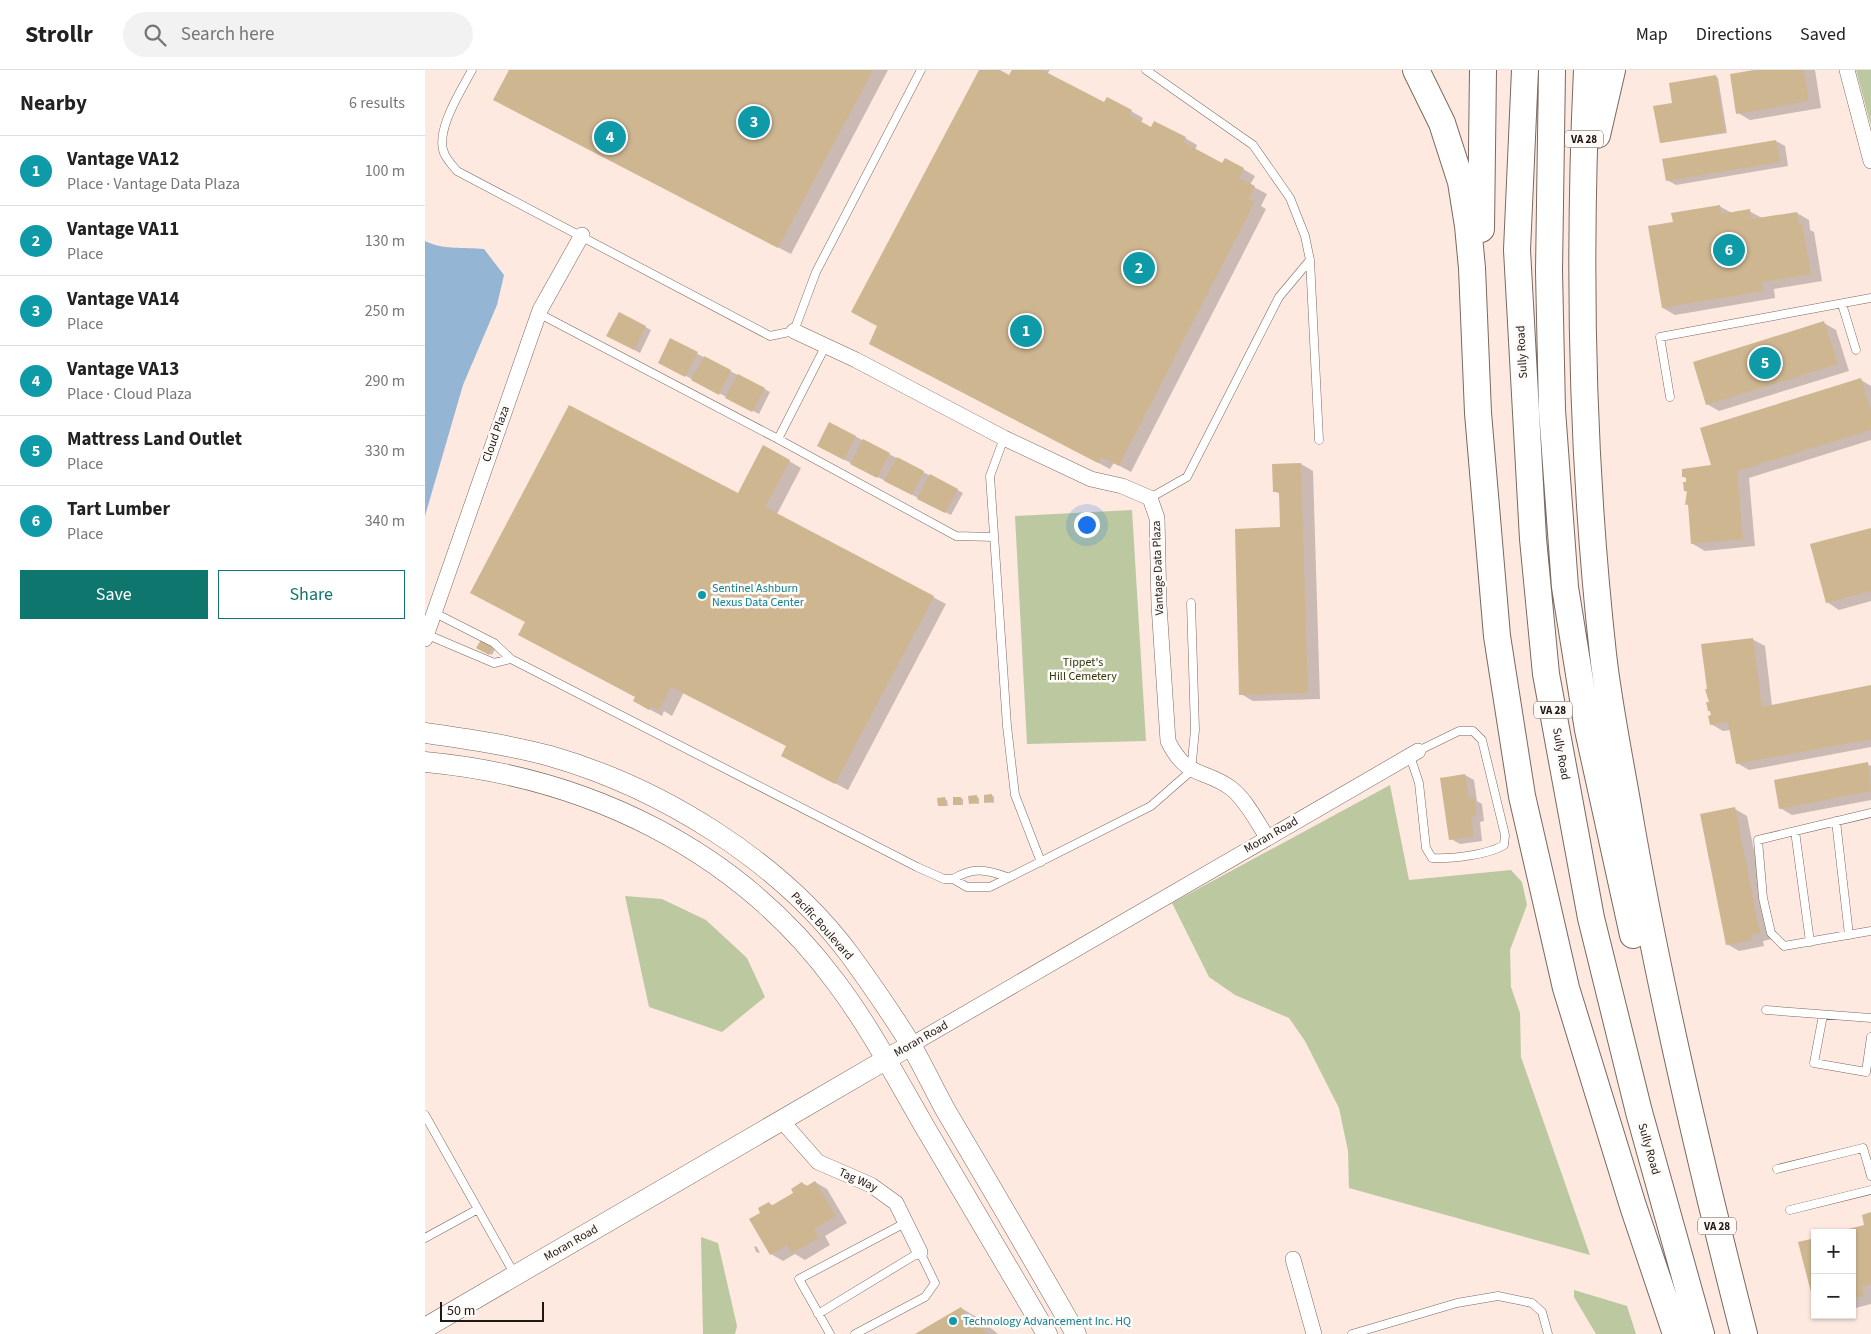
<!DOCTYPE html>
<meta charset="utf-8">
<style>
:root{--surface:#fff;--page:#f2f2f2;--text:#222;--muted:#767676;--line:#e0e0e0;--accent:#0f766e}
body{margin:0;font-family:"Source Sans 3",sans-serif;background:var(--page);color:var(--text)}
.controls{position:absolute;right:15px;bottom:15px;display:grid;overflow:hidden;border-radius:0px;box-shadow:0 1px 4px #0004}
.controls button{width:45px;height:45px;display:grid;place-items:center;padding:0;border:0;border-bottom:1px solid var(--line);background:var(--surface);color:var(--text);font:25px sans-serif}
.scale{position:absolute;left:15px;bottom:12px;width:104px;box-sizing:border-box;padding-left:5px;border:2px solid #1e1714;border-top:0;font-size:14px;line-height:18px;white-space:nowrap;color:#1e1714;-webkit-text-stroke:4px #fefaf8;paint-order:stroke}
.you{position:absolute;left:661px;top:454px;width:18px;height:18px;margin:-12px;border:4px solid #fff;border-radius:50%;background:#1a73e8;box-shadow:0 0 0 8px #1a73e833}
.badge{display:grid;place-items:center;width:32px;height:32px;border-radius:50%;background:var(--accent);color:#fff;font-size:16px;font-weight:700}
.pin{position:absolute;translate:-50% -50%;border:2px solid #fff;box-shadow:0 1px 5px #0006}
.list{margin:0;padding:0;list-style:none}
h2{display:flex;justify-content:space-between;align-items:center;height:65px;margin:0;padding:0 20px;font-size:21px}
h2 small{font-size:16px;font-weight:400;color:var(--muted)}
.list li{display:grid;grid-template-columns:32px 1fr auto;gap:15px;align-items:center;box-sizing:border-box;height:70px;padding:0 20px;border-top:1px solid var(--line)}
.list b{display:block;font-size:19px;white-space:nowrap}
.list p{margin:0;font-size:16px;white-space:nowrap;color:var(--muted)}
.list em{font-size:16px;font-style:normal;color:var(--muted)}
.actions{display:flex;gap:10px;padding:15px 20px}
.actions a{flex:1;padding:11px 0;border:1px solid var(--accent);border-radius:0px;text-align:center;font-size:18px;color:var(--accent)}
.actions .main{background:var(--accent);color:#fff}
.icon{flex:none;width:28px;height:28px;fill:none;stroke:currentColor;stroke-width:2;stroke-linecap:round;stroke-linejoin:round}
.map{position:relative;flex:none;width:1446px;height:1264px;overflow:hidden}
header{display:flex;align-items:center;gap:30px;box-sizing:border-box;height:70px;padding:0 25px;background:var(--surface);border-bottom:1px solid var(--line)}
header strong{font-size:24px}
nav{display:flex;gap:28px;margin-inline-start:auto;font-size:18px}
.search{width:350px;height:45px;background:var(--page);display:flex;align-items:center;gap:12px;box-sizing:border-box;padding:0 18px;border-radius:28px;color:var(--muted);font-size:19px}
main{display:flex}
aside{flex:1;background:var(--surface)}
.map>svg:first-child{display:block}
</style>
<header>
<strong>Strollr</strong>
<div class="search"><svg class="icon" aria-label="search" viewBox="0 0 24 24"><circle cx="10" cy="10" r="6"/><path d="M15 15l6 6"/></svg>Search here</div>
<nav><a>Map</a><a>Directions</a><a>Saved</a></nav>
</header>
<main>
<aside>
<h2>Nearby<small>6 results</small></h2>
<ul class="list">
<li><span class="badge" style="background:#0f9aa8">1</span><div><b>Vantage VA12</b><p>Place · Vantage Data Plaza</p></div><em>100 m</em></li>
<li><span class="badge" style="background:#0f9aa8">2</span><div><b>Vantage VA11</b><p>Place</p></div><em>130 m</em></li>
<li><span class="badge" style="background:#0f9aa8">3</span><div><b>Vantage VA14</b><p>Place</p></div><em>250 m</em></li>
<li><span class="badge" style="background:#0f9aa8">4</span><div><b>Vantage VA13</b><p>Place · Cloud Plaza</p></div><em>290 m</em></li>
<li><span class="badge" style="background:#0f9aa8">5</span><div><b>Mattress Land Outlet</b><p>Place</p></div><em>330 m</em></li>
<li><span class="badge" style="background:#0f9aa8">6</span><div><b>Tart Lumber</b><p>Place</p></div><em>340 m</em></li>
</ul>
<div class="actions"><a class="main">Save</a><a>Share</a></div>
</aside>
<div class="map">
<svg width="1446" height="1264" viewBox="0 0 1446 1264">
<rect width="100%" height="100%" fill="#fde9e0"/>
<!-- green -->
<path fill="#bcc8a0" d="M1431,0H1446V56Z
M707,440L721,671L602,674L590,446Z
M965,715L984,810L1086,800L1097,812L1102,835L1085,880L1086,917L1095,943L1096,987L1165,1185L924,1118L923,1081L914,1038L880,971L864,948L810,925L784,907L747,833Z
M200,826L237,829L281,850L322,888L340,927L297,962L224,937Z
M276,1167L293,1173L312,1256L310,1264H278Z
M1149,1220L1202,1236L1211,1264H1171L1149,1227Z"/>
<!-- water -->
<path fill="#94b6d4" d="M0,171C17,180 39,177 59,179L79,205L72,235L38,315L0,446Z"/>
<!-- shadow -->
<path fill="#0003" d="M85,0H463L366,184L82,37Z
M555,0H573L585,7L588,0H625L622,4L680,34L706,41L718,48L716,53L727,59L760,68L772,75L770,80L798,95L818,99L830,106L825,115L842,124L836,136L841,139L706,402L689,393L685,399L457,280Z
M1337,0H1390L1396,38L1325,50L1313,43Z
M1290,6L1293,8L1302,63L1236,73Z
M1351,71L1360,76L1363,96L1251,115L1242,110Z
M1294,136L1307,143L1324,141L1337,148L1372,143L1384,150L1385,160L1389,162L1397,211L1349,219L1350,228L1250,245L1238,238L1249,153Z
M195,243L226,260L215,283L189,269Z
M1399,253L1411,260L1424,301L1294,341L1282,334Z
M246,270L345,322L334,344L240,295Z
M1436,310L1446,316V370L1324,408L1330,476L1280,481L1268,474L1265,436L1261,434L1263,422L1260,421L1262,409L1259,407L1288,396Z
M405,353L538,423L526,445L393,376Z
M364,391L376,398L352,444L521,534L423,720L369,692L362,676L259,622L247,646L239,641L237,646L222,638L313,425Z
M876,394L888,401L895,629L828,631L816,624L856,459L855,424L849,421Z
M1446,460V531L1414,540L1402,532Z
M1327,569L1340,576L1347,636L1446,616V677L1324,700L1312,693L1306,660L1298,661L1286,654L1288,646L1284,640L1286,633Z
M56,572L70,579L67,585L53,577Z
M1442,694L1446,696V730L1367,745L1355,738Z
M1040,705L1049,710L1052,731L1057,734L1059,751L1055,752L1057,771L1035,774L1026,769Z
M567,725L569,727V733L560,732Z
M551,726L554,728V734L545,733Z
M536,728L538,729V735L529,734Z
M520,729L522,730L523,736L514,735Z
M1310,739L1322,746L1347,869L1338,871L1339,876L1314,881L1302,874Z
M390,1112L402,1119L422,1153L400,1166L405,1175L380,1190L370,1184L358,1191L346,1184L337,1143L344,1133L349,1136L370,1123L377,1113L383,1116Z
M1446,1143V1234L1427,1239V1163H1415L1441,1156Z
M329,1176L332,1177L335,1183L331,1182Z
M536,1238L555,1249L573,1264H492Z"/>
<!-- building -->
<path fill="#ceb691" d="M84,0H448L353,178L68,30Z
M554,0H575L584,5L587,0H617L679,32L682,27L707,40L704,45L726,57L729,51L761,67L758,72L797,93L800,88L819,98L814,108L830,116L824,129L830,131L694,396L676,387L673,393L444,274L452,256L426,242Z
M1329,0H1379L1384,31L1311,44L1305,4Z
M1291,5L1300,62L1235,73L1228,36L1247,33L1244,13Z
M1351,70L1355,92L1241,111L1237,89Z
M1295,135L1296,144L1325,139L1326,149L1372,142L1374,154H1377L1386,204L1337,212L1338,221L1237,238L1223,156L1248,152L1246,143Z
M194,242L221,256L209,280L181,266Z
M1399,251L1413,294L1281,335L1268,292Z
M245,268L273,282L260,307L233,293Z
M279,286L306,300L294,325L266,310Z
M313,304L340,318L327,342L300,328Z
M1436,308L1446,341V360L1312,401L1318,469L1266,474L1263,434L1260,435L1262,421H1259L1258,412H1261V407H1257V399L1286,395L1275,358Z
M144,335L313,423L338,375L365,390L340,437L509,526L410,714L356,686L361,676L246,617L234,640L227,636L224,640L208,631L210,627L93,565L100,552L45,523Z
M404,352L431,366L419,390L392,376Z
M438,369L465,383L452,408L425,394Z
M472,387L499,401L487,425L459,411Z
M876,393L883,623L814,625L810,459L855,457L854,422H848L847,394Z
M505,404L533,419L520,443L492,429Z
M1446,458V521L1401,533L1385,474Z
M1328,568L1337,637L1446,615V669L1311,694L1303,652L1285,655L1283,646L1286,645L1285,641H1283L1281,632H1284L1280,619H1282L1276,574Z
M56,570L68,577L64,585L51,578Z
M1443,692L1446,721L1354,739L1349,710Z
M1040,704L1044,728L1049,727L1051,740L1050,746L1046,747L1049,766L1024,770L1015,708Z
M567,724V732L559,733V725Z
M552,725V733L544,734L543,726Z
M520,727L521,736H513L512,728Z
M528,727H536V735H528Z
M1310,737L1335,863L1326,864L1327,870L1301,875L1275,744Z
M390,1111L411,1146L389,1159L394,1168L367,1183L362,1175L345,1185L324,1149L335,1143L333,1138L344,1132L346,1136L368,1123L366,1119L377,1112L380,1117Z
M1446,1142V1214L1437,1217L1439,1226L1427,1229V1163L1412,1162L1439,1155L1437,1145Z
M1390,1168V1229L1388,1230L1373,1172Z
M536,1237L545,1252L552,1249L561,1264H490Z"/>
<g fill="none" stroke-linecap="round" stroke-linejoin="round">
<!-- lane casing -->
<g stroke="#7a6961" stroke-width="9">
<path id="lane" d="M47,0C37,19 8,63 20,85C23,91 28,96 32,101L345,266L369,261L391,202L496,0
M721,0L828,75L865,128L880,166L885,190L894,370
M1417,234L1431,280
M113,243L353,369L531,466L569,467
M1245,327L1235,267L1446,228
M579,368L565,406L582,656L590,725L616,792
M353,369L400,277
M725,428L762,407L854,227L885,190
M10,543L69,573L86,589L492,797L519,809H528L542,817H565L726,736L766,701L770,660L766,533
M3,565L69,593L86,589
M985,686L994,713L1001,778L1007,788C1026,789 1063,785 1079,775L1080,765L1057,670L1048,661H1034L993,681
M1446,743L1333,770L1338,828L1346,863L1359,876L1446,861
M1411,751L1424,865
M1370,761L1385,872
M528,809C548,797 560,799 582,807
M1341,940L1446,948
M1398,945L1389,993L1441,1002L1446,967
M0,1045L90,1205
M1443,1095L1446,1106
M1352,1099L1438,1078L1443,1095L1446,1094
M1365,1140L1446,1120
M0,1168L53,1139
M393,1244L495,1182L510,1213L500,1227L430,1264
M405,1264L374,1209L480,1153
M927,1264L1032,1233L1073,1226L1107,1233L1117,1242L1123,1264"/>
</g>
<!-- street casing -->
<g stroke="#7a6961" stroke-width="16">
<path id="street" d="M1422,0L1446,91
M369,261L431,290L579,368L666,409L697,416L725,428L732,448L734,535L743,671C762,710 780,698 807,719C821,730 832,752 842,767
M0,569L115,240L157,165
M486,975L993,681
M356,1050L393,1092L446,1115L471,1133L495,1182
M868,1189L889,1264"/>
</g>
<!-- secondary casing -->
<g stroke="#7a6961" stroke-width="21">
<path id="secondary" d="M0,663C42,669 84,675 125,686C237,718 355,791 425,885C446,914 467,944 486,975C498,996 509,1019 521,1041C565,1115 608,1189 651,1264
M0,692C162,707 312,779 410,911C445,957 472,1009 501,1059C542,1128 582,1196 622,1264
M0,1258L486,975"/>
</g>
<!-- highway casing -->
<g stroke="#7a6961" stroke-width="28">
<path id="highway" d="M991,0L1017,53L1036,112L1043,156L1047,198L1053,343L1072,566L1097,726L1141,918L1208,1136L1251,1264
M1100,0L1092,180L1108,469L1121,604L1166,848L1214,1042L1276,1264
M1127,0L1124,201L1127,340L1140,517L1163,660L1208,865
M1162,0C1153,191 1157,394 1178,584C1184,637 1195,690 1204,743C1234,918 1275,1092 1319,1264
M1172,65L1187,0
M1056,159L1058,0"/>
</g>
<!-- lane -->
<use href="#lane" stroke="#fff" stroke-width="8"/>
<!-- street -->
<use href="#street" stroke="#fff" stroke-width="15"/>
<!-- secondary -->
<use href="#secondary" stroke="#fff" stroke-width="20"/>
<!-- highway -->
<use href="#highway" stroke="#fff" stroke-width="26"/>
</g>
<!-- markers -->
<g fill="#0f9aa8" stroke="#fefaf8" stroke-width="2">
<circle cx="277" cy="525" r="5"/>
<circle cx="528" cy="1251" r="5"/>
</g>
<g text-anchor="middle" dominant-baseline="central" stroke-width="5" stroke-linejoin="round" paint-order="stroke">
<!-- shield labels -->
<g fill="#fefaf8" stroke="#615b58" stroke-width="1">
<rect x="1140" y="60.5" width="38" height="17" rx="4"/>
<rect x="1109" y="631.5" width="38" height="17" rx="4"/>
<rect x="1273" y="1147.5" width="38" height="17" rx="4"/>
</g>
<g font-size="11" font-weight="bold" fill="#1e1714">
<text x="1159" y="69">VA 28</text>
<text x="1128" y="640">VA 28</text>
<text x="1292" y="1156">VA 28</text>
</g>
<!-- street labels -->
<g font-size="12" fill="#1e1714" stroke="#fefaf8">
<text transform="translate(1097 282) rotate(-93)">Sully Road</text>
<text transform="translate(71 364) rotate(-70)">Cloud Plaza</text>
<text transform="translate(733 498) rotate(-92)">Vantage Data Plaza</text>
<text transform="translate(1136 684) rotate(80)">Sully Road</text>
<text transform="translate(846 765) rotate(-30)">Moran Road</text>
<text transform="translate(397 856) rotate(48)">Pacific Boulevard</text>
<text transform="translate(496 969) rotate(-30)">Moran Road</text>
<text transform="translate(1224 1079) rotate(74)">Sully Road</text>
<text transform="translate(433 1110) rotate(24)">Tag Way</text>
<text transform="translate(146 1173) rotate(-30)">Moran Road</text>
</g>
<!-- culture labels -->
<g font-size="12" fill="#0d838f" stroke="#fefaf8" text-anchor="start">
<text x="287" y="518">Sentinel Ashburn<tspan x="287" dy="14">Nexus Data Center</tspan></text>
<text x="538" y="1251">Technology Advancement Inc. HQ</text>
</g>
<!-- park labels -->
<g font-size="12" fill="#2e3808" stroke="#fefaf8">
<text x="658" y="592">Tippet's<tspan x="658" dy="14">Hill Cemetery</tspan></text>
</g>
</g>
</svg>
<div class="controls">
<button>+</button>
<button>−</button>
</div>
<div class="scale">50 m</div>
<div class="you"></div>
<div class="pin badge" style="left:601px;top:261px;background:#0f9aa8">1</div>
<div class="pin badge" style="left:714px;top:198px;background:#0f9aa8">2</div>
<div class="pin badge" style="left:329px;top:52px;background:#0f9aa8">3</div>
<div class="pin badge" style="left:185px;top:67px;background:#0f9aa8">4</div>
<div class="pin badge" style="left:1340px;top:293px;background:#0f9aa8">5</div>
<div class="pin badge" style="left:1304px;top:180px;background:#0f9aa8">6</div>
</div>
</main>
